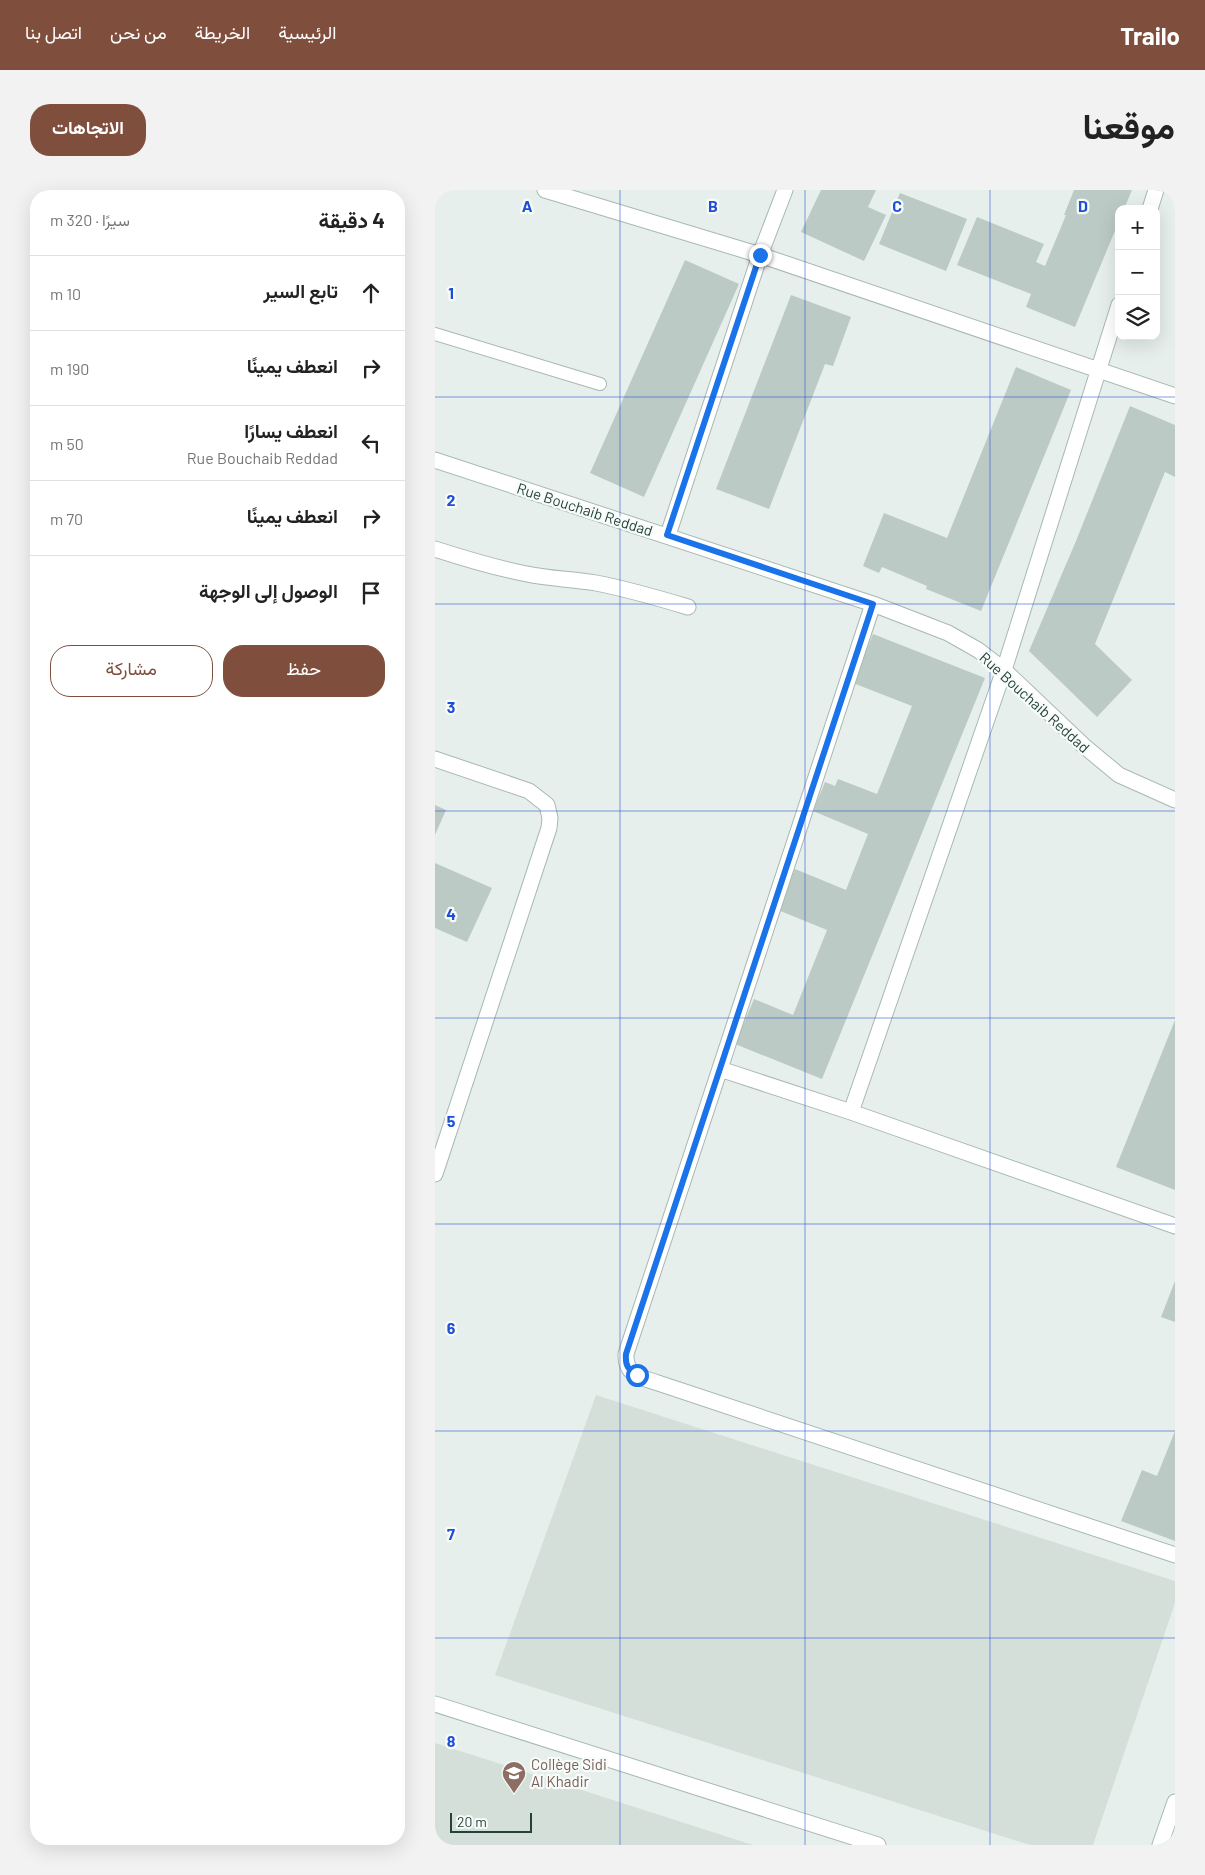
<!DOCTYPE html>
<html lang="ar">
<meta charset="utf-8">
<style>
:root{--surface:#fff;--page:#f2f2f2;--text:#222;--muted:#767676;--line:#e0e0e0;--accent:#804e3d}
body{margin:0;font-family:Barlow,Vazirmatn,sans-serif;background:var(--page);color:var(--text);direction:rtl}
.controls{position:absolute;right:15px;top:15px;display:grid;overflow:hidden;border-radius:10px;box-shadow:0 5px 20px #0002}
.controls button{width:45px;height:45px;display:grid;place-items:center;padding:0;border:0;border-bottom:1px solid var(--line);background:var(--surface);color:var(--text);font:25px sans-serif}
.scale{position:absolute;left:15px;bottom:12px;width:82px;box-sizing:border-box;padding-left:5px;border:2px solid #24423a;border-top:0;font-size:14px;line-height:18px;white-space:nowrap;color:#24423a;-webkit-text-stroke:4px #f7fbf9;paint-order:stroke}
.stop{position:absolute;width:15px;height:15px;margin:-11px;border:4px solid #1a73e8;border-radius:50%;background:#fff}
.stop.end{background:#1a73e8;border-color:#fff;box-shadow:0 1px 5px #0008}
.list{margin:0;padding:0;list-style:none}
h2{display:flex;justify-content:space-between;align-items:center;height:65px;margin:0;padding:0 20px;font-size:21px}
h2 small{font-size:16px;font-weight:400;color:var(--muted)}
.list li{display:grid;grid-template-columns:32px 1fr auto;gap:15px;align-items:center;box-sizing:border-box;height:75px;padding:0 20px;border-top:1px solid var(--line)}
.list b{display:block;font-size:19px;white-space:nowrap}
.list p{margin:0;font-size:16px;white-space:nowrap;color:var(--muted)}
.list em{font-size:16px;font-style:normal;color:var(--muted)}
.actions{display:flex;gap:10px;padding:15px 20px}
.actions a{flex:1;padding:11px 0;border:1px solid var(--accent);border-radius:20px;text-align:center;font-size:18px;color:var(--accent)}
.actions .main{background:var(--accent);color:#fff}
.icon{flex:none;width:28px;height:28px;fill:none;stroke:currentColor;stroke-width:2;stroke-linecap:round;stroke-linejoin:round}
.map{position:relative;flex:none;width:740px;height:1655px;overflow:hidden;direction:ltr;border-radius:20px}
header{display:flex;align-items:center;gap:30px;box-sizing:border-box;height:70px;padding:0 25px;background:var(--accent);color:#fff}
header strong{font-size:24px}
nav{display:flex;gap:28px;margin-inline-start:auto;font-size:18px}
.intro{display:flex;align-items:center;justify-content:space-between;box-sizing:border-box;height:120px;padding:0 30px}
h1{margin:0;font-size:35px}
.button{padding:12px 22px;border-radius:20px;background:var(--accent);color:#fff;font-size:18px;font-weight:700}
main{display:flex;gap:30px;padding:0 30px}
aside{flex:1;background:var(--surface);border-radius:20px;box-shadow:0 5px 20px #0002}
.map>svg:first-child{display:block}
</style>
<header>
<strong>Trailo</strong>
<nav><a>الرئيسية</a><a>الخريطة</a><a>من نحن</a><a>اتصل بنا</a></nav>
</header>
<div class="intro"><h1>موقعنا</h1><a class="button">الاتجاهات</a></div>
<main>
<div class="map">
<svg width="740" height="1655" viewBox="0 0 740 1655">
<rect width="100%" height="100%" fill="#e6efeb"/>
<!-- built -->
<path fill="#d4dfda" d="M161,1205L740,1391V1413L658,1655H595L60,1485Z
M0,1553L318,1655H0Z"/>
<!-- building -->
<path fill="#bbcac4" d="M386,0H441L433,17L451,25L429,71L366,42Z
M639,0H697L689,19H684V31L640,137L591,117L596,104L522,75L542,27L609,54L601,72L610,76L631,25H629Z
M465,3L532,29L511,81L444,54Z
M250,70L304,94L209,307L155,283Z
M356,105L416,127L398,176L390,174L334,319L281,299Z
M581,177L636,200L546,421L491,399L492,396L447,377L444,383L428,376L449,323L512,348Z
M695,216L740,235V287L730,282L660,454L697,490L662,527L594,461L641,351Z
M438,444L550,488L387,889L300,854L319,809L358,825L392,740L343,720L360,679L411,700L433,644L378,621L390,592L400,596L403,589L442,604L477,516L418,493Z
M0,615L11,620L0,645Z
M0,673L57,698L32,752L0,738Z
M740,830V1000L681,977Z
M740,1091V1132L726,1127Z
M740,1241V1351L686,1331L707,1280L722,1286Z"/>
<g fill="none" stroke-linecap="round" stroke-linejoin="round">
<!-- lane casing -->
<g stroke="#a8b8b2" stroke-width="14">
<path id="lane" d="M0,144L165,194"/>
</g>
<!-- street casing -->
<g stroke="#a8b8b2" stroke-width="17">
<path id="street" d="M110,0L325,65L740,206
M715,19L721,0
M0,270L438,414L513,443L543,460L569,480L649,556L684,585L740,610
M233,345L325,65L350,0
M0,359C31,369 61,378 92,384C115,389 138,389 161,393C192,399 223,408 253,417
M438,414L191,1164C190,1186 206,1187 223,1193L740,1365
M0,569L94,601L112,615L115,628L114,638L0,984
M285,879L416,922L740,1036
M416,922L569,480L684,115
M0,1514L443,1655"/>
</g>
<!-- secondary casing -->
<g stroke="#a4bbb3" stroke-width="17">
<path id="secondary" d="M725,1655L740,1612"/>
</g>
<!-- lane -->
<use href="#lane" stroke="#fff" stroke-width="12"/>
<!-- street -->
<use href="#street" stroke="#fff" stroke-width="15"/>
<!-- secondary -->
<use href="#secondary" stroke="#fff" stroke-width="15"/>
</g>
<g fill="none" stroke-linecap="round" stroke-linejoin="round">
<!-- route -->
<path stroke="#1a73e8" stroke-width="6" d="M202,1185C193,1179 190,1176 191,1164L438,414L232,345L325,65"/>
</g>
<!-- grid -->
<path fill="none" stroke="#1d4ed8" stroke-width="1" stroke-opacity="0.55" d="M185,0V1655M370,0V1655M555,0V1655M0,207H740M0,414H740M0,621H740M0,828H740M0,1034H740M0,1241H740M0,1448H740"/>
<!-- icons -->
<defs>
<g id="school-pin" transform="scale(1.25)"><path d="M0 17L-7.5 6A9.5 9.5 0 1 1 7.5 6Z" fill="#8d6e63" stroke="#f7fbf9"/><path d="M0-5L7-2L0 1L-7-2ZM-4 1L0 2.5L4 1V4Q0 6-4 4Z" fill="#fff"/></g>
</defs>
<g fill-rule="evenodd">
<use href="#school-pin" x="79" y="1583"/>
</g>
<g text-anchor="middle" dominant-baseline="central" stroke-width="4.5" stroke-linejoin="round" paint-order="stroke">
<!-- street labels -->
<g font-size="15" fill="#24423a" stroke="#f7fbf9">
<text transform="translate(150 319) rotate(18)">Rue Bouchaib Reddad</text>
<text transform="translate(600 512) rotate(42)">Rue Bouchaib Reddad</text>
</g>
<!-- education labels -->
<g font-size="15" fill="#785e54" stroke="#f7fbf9" text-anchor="start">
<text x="96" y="1574">Collège Sidi<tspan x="96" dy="17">Al Khadir</tspan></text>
</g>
</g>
<g font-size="16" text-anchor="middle" font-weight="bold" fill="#1d4ed8" stroke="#f7fbf9" stroke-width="4.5" stroke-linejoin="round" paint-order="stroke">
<text x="92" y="22">A</text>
<text x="278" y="22">B</text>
<text x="462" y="22">C</text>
<text x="648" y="22">D</text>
<text x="16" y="109">1</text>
<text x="16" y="316">2</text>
<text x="16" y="523">3</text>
<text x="16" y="730">4</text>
<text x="16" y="937">5</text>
<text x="16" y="1144">6</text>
<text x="16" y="1350">7</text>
<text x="16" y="1557">8</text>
</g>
</svg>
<div class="controls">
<button>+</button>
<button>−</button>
<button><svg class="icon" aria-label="layers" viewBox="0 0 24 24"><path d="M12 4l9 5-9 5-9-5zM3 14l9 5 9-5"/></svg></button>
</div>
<div class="scale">20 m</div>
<div class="stop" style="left:202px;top:1185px"></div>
<div class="stop end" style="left:325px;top:65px"></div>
</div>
<aside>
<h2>4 دقيقة<small>سيرًا · 320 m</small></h2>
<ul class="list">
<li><svg class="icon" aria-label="ahead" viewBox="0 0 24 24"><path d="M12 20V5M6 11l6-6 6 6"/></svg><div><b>تابع السير</b></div><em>10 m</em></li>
<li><svg class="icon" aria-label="right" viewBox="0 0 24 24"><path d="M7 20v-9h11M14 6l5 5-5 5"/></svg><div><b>انعطف يمينًا</b></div><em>190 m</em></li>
<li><svg class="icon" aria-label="left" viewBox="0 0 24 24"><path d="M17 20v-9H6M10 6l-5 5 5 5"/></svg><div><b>انعطف يسارًا</b><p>Rue Bouchaib Reddad</p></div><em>50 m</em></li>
<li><svg class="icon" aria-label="right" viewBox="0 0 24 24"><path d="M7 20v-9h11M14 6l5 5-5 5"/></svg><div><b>انعطف يمينًا</b></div><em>70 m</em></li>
<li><svg class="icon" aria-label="arrive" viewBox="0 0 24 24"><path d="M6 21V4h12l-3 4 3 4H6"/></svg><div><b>الوصول إلى الوجهة</b></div></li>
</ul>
<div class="actions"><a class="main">حفظ</a><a>مشاركة</a></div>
</aside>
</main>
